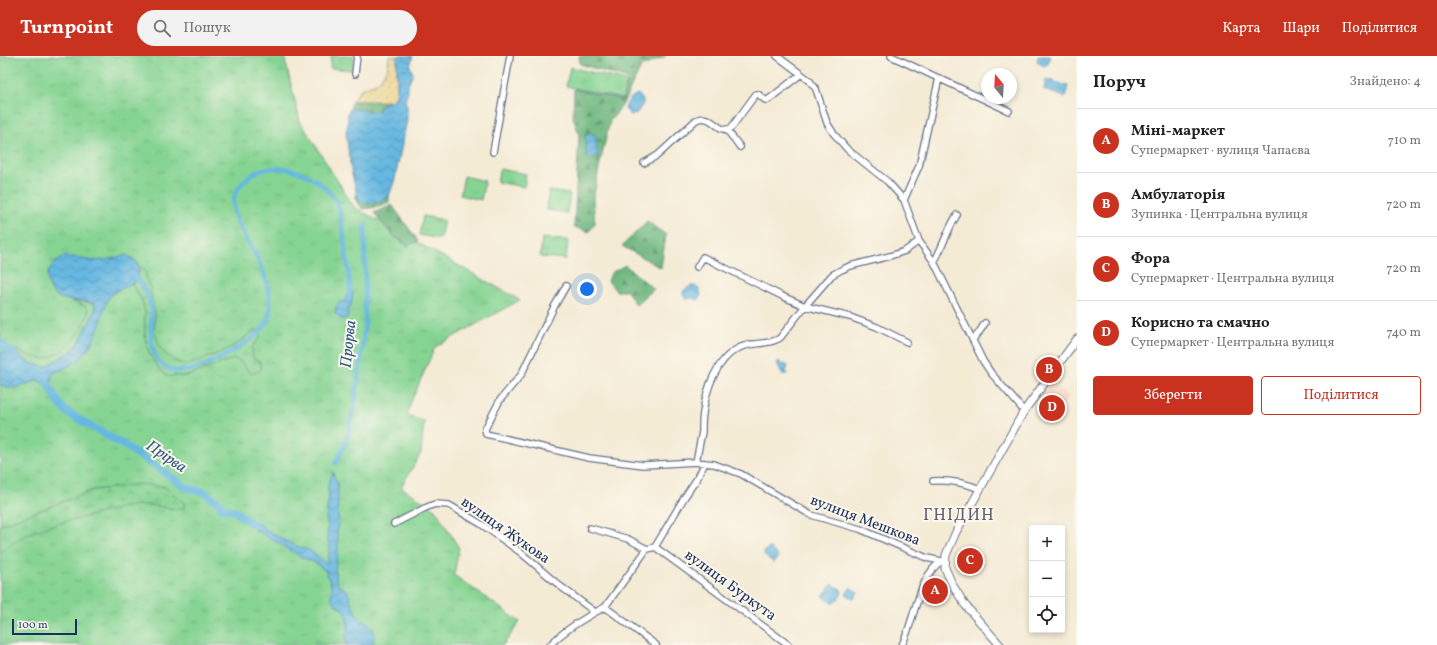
<!DOCTYPE html>
<html lang="uk">
<meta charset="utf-8">
<style>
:root{--surface:#fff;--page:#f2f2f2;--text:#222;--muted:#767676;--line:#e0e0e0;--accent:#c8321e}
body{margin:0;font-family:Vollkorn,serif;background:var(--page);color:var(--text)}
.controls{position:absolute;right:12px;bottom:12px;display:grid;overflow:hidden;border-radius:4px;box-shadow:0 2px 6px #0003}
.controls button{width:36px;height:36px;display:grid;place-items:center;padding:0;border:0;border-bottom:1px solid var(--line);background:var(--surface);color:var(--text);font:20px sans-serif}
.compass{position:absolute;left:981px;top:12px;width:36px;height:36px;border-radius:50%;background:var(--surface);box-shadow:0 2px 6px #0003;rotate:342deg}
.scale{position:absolute;left:12px;bottom:10px;width:65px;box-sizing:border-box;padding-left:4px;border:2px solid #1b2f5e;border-top:0;font-size:11px;line-height:14px;white-space:nowrap;color:#1b2f5e;-webkit-text-stroke:3px #fbf7ec;paint-order:stroke}
.you{position:absolute;left:587px;top:233px;width:14px;height:14px;margin:-10px;border:3px solid #fff;border-radius:50%;background:#1a73e8;box-shadow:0 0 0 6px #1a73e833}
.badge{display:grid;place-items:center;width:26px;height:26px;border-radius:50%;background:var(--accent);color:#fff;font-size:13px;font-weight:700}
.pin{position:absolute;translate:-50% -50%;border:2px solid #fff;box-shadow:0 1px 4px #0006}
.list{margin:0;padding:0;list-style:none}
h2{display:flex;justify-content:space-between;align-items:center;height:52px;margin:0;padding:0 16px;font-size:17px}
h2 small{font-size:13px;font-weight:400;color:var(--muted)}
.list li{display:grid;grid-template-columns:26px 1fr auto;gap:12px;align-items:center;box-sizing:border-box;height:64px;padding:0 16px;border-top:1px solid var(--line)}
.list b{display:block;font-size:15px;white-space:nowrap}
.list p{margin:0;font-size:13px;white-space:nowrap;color:var(--muted)}
.list em{font-size:13px;font-style:normal;color:var(--muted)}
.actions{display:flex;gap:8px;padding:12px 16px}
.actions a{flex:1;padding:9px 0;border:1px solid var(--accent);border-radius:4px;text-align:center;font-size:14px;color:var(--accent)}
.actions .main{background:var(--accent);color:#fff}
.icon{flex:none;width:22px;height:22px;fill:none;stroke:currentColor;stroke-width:2;stroke-linecap:round;stroke-linejoin:round}
.map{position:relative;flex:none;width:1077px;height:589px;overflow:hidden}
header{display:flex;align-items:center;gap:24px;box-sizing:border-box;height:56px;padding:0 20px;background:var(--accent);color:#fff}
header strong{font-size:19px}
nav{display:flex;gap:22px;margin-inline-start:auto;font-size:14px}
.search{width:280px;height:36px;background:var(--page);display:flex;align-items:center;gap:10px;box-sizing:border-box;padding:0 14px;border-radius:22px;color:var(--muted);font-size:15px}
main{display:flex}
aside{flex:1;background:var(--surface)}
.map>svg:first-child{display:block}
</style>
<header>
<strong>Turnpoint</strong>
<div class="search"><svg class="icon" aria-label="search" viewBox="0 0 24 24"><circle cx="10" cy="10" r="6"/><path d="M15 15l6 6"/></svg>Пошук</div>
<nav><a>Карта</a><a>Шари</a><a>Поділитися</a></nav>
</header>
<main>
<div class="map">
<svg width="1077" height="589" viewBox="0 0 1077 589">
<defs>
<pattern id="grass-tufts" width="24" height="20" patternUnits="userSpaceOnUse"><rect width="24" height="20" fill="#86d493"/><path d="M3 7l-1-3M5 7V3M7 7l1-3M15 17l-1-3M17 17v-4M19 17l1-3" fill="none" stroke="#73b681"/></pattern>
<pattern id="forest-firs" width="22" height="20" patternUnits="userSpaceOnUse"><rect width="22" height="20" fill="#6cb67d"/><path d="M5 1l3.5 6h-7zM16 11l3.5 6h-7z" fill="#58946a"/></pattern>
<pattern id="wetland-marsh" width="20" height="14" patternUnits="userSpaceOnUse"><rect width="20" height="14" fill="#86d493"/><path d="M1 5h8M5 5V1M11 12h8M15 12V8" fill="none" stroke="#73b681"/></pattern>
<pattern id="sand-dots" width="8" height="8" patternUnits="userSpaceOnUse"><rect width="8" height="8" fill="#eeda9e"/><path d="M2 2h.1M6 6h.1" fill="none" stroke="#ccbb8a" stroke-width="1.8" stroke-linecap="round"/></pattern>
<pattern id="water-waves" width="16" height="10" patternUnits="userSpaceOnUse"><rect width="16" height="10" fill="#66b8e1"/><path d="M0 5q4-4 8 0t8 0" fill="none" stroke="#5396ba"/></pattern>
</defs>
<rect width="100%" height="100%" fill="#fbf7ec"/>
<filter id="ink" filterUnits="userSpaceOnUse"><feTurbulence type="fractalNoise" baseFrequency=".025" numOctaves="2"/><feDisplacementMap in="SourceGraphic" scale="8" xChannelSelector="R" yChannelSelector="G"/><feConvolveMatrix kernelMatrix="1 2 1 2 8 2 1 2 1" color-interpolation-filters="sRGB"/></filter>
<filter id="wash" filterUnits="userSpaceOnUse"><feTurbulence type="fractalNoise" baseFrequency=".012" numOctaves="4" result="noise"/><feDisplacementMap in="SourceGraphic" scale="16" xChannelSelector="R" yChannelSelector="G"/><feGaussianBlur stdDeviation="0.9" result="paint"/><feColorMatrix in="noise" values="0 0 0 0 0 0 0 0 0 0 0 0 0 0 0 0 0 1.4 0 .05"/><feComposite in="paint" operator="in"/></filter>
<g filter="url(#wash)">
<rect width="100%" height="100%" fill="#f4ebd5"/>
<!-- built -->
<path fill="#f5d3c1" d="M1054,321L1060,326L1057,331L1069,340L1056,359L1037,345Z"/>
<!-- grass -->
<path fill="url(#grass-tufts)" stroke="#508278" d="M0,0H284L300,65L354,151L520,244L435,291L411,346L407,360L424,365L421,397L401,431L435,453L459,492L454,519L520,566L503,589H0Z
M331,0H354L352,14L330,12Z
M570,11L627,25L622,43L566,30Z
M500,113L526,118L524,131L497,126Z
M464,120L485,125L481,144L460,139Z
M549,135L570,138L567,157L546,154Z
M423,160L444,164L440,183L419,179Z
M542,182L568,184L566,203L540,201Z"/>
<!-- forest -->
<path fill="url(#forest-firs)" stroke="#44726e" d="M579,0H666L641,11L622,50L610,65L601,103L593,143L595,167L589,176L574,171L579,78L573,62L574,33L623,44L629,23L580,8Z
M352,45H392L380,50L378,56C368,56 359,52 350,53Z
M357,139C358,140 360,145 361,146C366,151 384,144 389,140V146L377,151L362,153L355,141Z
M392,149L418,185L407,190L392,179L374,157Z
M647,165L666,179L661,212L622,190Z
M625,209L654,233L636,249L627,235H616L608,225L611,217Z"/>
<!-- wetland -->
<path fill="url(#wetland-marsh)" stroke="#508278" d="M136,205L146,217V223L150,232L155,259L154,273L160,292L168,300L177,306L187,309L219,297L235,289L256,273L261,280L252,292L253,302L260,306L261,312L260,315L253,317H250L240,305L233,303L187,320H167C154,310 146,295 145,278C144,268 146,257 143,247C140,240 136,234 132,229L138,223L139,213Z
M71,245L87,246L95,248V255L76,292L46,311L32,308L8,291C18,295 35,304 47,302C67,297 83,273 89,255L85,250Z
M140,428L165,431L184,447V453C171,454 160,449 147,449C127,449 112,454 93,459C58,468 27,472 0,497V469L94,434Z"/>
<!-- sand -->
<path fill="url(#sand-dots)" stroke="#84847e" d="M389,0H397V34L395,43L392,45H352L361,33L379,26L388,11Z"/>
<!-- water -->
<path fill="url(#water-waves)" stroke="#4074a0" d="M397,0H413L410,10L413,18L408,29V36L405,44L407,51V64L395,123L389,140L386,142L375,147H364L360,146L357,139L351,114L346,77C346,73 348,71 348,67C348,60 346,59 350,53C359,52 368,56 378,56L382,49L395,43L397,34Z
M1038,0H1050L1048,8L1044,10L1037,6Z
M1046,23L1068,30L1065,41L1044,34Z
M638,38L643,44V48L636,58L630,59L625,52C628,45 630,41 638,38Z
M595,78L598,101L587,102L585,79Z
M126,199L136,205L139,213L138,224C130,230 118,232 111,239C105,246 103,257 101,265C96,280 88,297 75,307C68,311 60,314 52,318L51,335L39,324L15,332L0,329V297H6V292L8,291L32,308L46,311L76,292L95,255V248C77,241 53,251 48,225C45,213 55,207 63,200C72,200 80,203 88,204C101,206 114,202 126,199Z
M691,230H695L699,233L701,239L698,244L692,242L686,243L683,238L684,234Z
M350,237H353L351,251L348,252V261L344,263L340,262L335,257L336,250L339,247L346,245V239Z
M779,305L781,308L787,309L788,312L786,314L787,318H782L777,307Z
M333,416C334,422 338,427 338,431C339,442 336,454 339,464C335,474 339,484 338,495C336,507 333,517 338,529L347,534C350,541 352,552 357,558C368,572 377,565 373,589H346C344,579 347,580 348,573C349,567 345,562 346,556L334,547L331,541L332,532L326,515L315,507L301,501L256,474L245,464C256,463 262,471 270,476C283,483 296,492 310,494C315,500 322,502 327,508L330,492L327,482L328,472L326,462L329,438L328,430Z
M770,491L778,501L774,507L764,499V496Z
M832,528L841,533L842,537L838,543L834,547L828,544L823,540Z
M851,531L854,534L858,536L854,543L846,538Z"/>
<g fill="none" stroke-linecap="round" stroke-linejoin="round">
<!-- canal -->
<path stroke="#66b8e1" stroke-width="4.5" d="M138,224C144,232 150,240 151,250C153,263 149,277 152,290C161,326 194,316 218,303C232,296 252,284 263,272C278,253 266,219 256,200C246,180 223,153 239,131C261,100 307,111 329,136C331,139 335,142 337,145C338,148 339,153 340,157C343,173 345,188 347,205C348,213 350,223 350,232C350,235 349,240 348,244
M336,407L346,386L355,347L365,268V169"/>
<!-- river -->
<path stroke="#66b8e1" stroke-width="8" d="M0,287L13,298
M46,325L60,349L68,357L122,388L164,416L185,431L204,436L210,441L217,445L222,452L234,455L254,469"/>
</g>
</g>
<g filter="url(#ink)">
<g fill="none" stroke-linecap="round" stroke-linejoin="round">
<!-- minor casing -->
<g stroke="#677188" stroke-width="8">
<path id="minor" d="M777,0L809,24L816,33L827,67L834,78L847,93L888,126L904,144L919,185L934,206L983,305L991,317L1024,355
M891,0L1009,55
M355,18L357,0
M727,74L740,91
M493,96L510,0
M644,107L658,99L696,64C713,56 717,79 731,72L756,38H758L765,44H768L801,18
M904,144L919,110L939,22
M934,206C943,191 947,174 957,159
M697,211L703,201L784,241L805,250L850,261L877,271L907,286
M566,230L554,251L521,319L500,344L485,373L486,378L589,402L643,409L696,406L714,408L741,418L811,459L860,473L927,502L941,505
M973,283L978,278L985,267
M696,406C698,396 700,386 702,376C702,370 702,363 703,357C706,334 716,303 739,292C752,285 768,290 780,282L805,250L832,219L841,214L850,210L890,200L905,195L919,185
M933,425C950,424 965,427 980,433
M394,468L425,452L435,448L449,449L481,468L520,496L560,530L595,556
M590,472L628,483L647,493
M655,491L789,589
M605,551L656,589
M550,589C565,573 586,561 605,551L647,493L655,491L684,442L698,421L705,407
M902,589C914,566 919,518 942,505"/>
</g>
<!-- tertiary casing -->
<g stroke="#677188" stroke-width="9">
<path id="tertiary" d="M1000,589L965,549L952,528L945,512L946,499L956,476L1024,355L1077,283"/>
</g>
<!-- minor -->
<use href="#minor" stroke="#fff" stroke-width="5.5"/>
<!-- tertiary -->
<use href="#tertiary" stroke="#fff" stroke-width="7"/>
</g>
</g>
<g text-anchor="middle" dominant-baseline="central" stroke-width="4" stroke-linejoin="round" paint-order="stroke">
<!-- street labels -->
<g font-size="15" fill="#1b2f5e" stroke="#fbf7ec">
<text transform="translate(865 465) rotate(21)">вулиця Мешкова</text>
<text transform="translate(505 475) rotate(35)">вулиця Жукова</text>
<text transform="translate(730 530) rotate(36)">вулиця Буркута</text>
</g>
<!-- water labels -->
<g font-size="16" font-style="italic" fill="#325885" stroke="#fbf7ec">
<text transform="translate(349 288) rotate(-84)">Прорва</text>
<text transform="translate(166 401) rotate(34)">Прірва</text>
</g>
<!-- quarter labels -->
<g font-size="17" letter-spacing="1" fill="#625e70" stroke="#fbf7ec">
<text x="959" y="459">ГНІДИН</text>
</g>
</g>
</svg>
<div class="controls">
<button>+</button>
<button>−</button>
<button><svg class="icon" aria-label="locate" viewBox="0 0 24 24"><circle cx="12" cy="12" r="6"/><path d="M12 2v4M12 18v4M2 12h4M18 12h4"/></svg></button>
</div>
<svg class="compass" viewBox="-18 -18 36 36"><path d="M0-13l5 13h-10z" fill="#e53935"/><path d="M0 13l5-13h-10z" fill="#767676"/></svg>
<div class="scale">100 m</div>
<div class="you"></div>
<div class="pin badge" style="left:935px;top:535px">A</div>
<div class="pin badge" style="left:1049px;top:314px">B</div>
<div class="pin badge" style="left:970px;top:505px">C</div>
<div class="pin badge" style="left:1052px;top:352px">D</div>
</div>
<aside>
<h2>Поруч<small>Знайдено: 4</small></h2>
<ul class="list">
<li><span class="badge">A</span><div><b>Міні-маркет</b><p>Супермаркет · вулиця Чапаєва</p></div><em>710 m</em></li>
<li><span class="badge">B</span><div><b>Амбулаторія</b><p>Зупинка · Центральна вулиця</p></div><em>720 m</em></li>
<li><span class="badge">C</span><div><b>Фора</b><p>Супермаркет · Центральна вулиця</p></div><em>720 m</em></li>
<li><span class="badge">D</span><div><b>Корисно та смачно</b><p>Супермаркет · Центральна вулиця</p></div><em>740 m</em></li>
</ul>
<div class="actions"><a class="main">Зберегти</a><a>Поділитися</a></div>
</aside>
</main>
